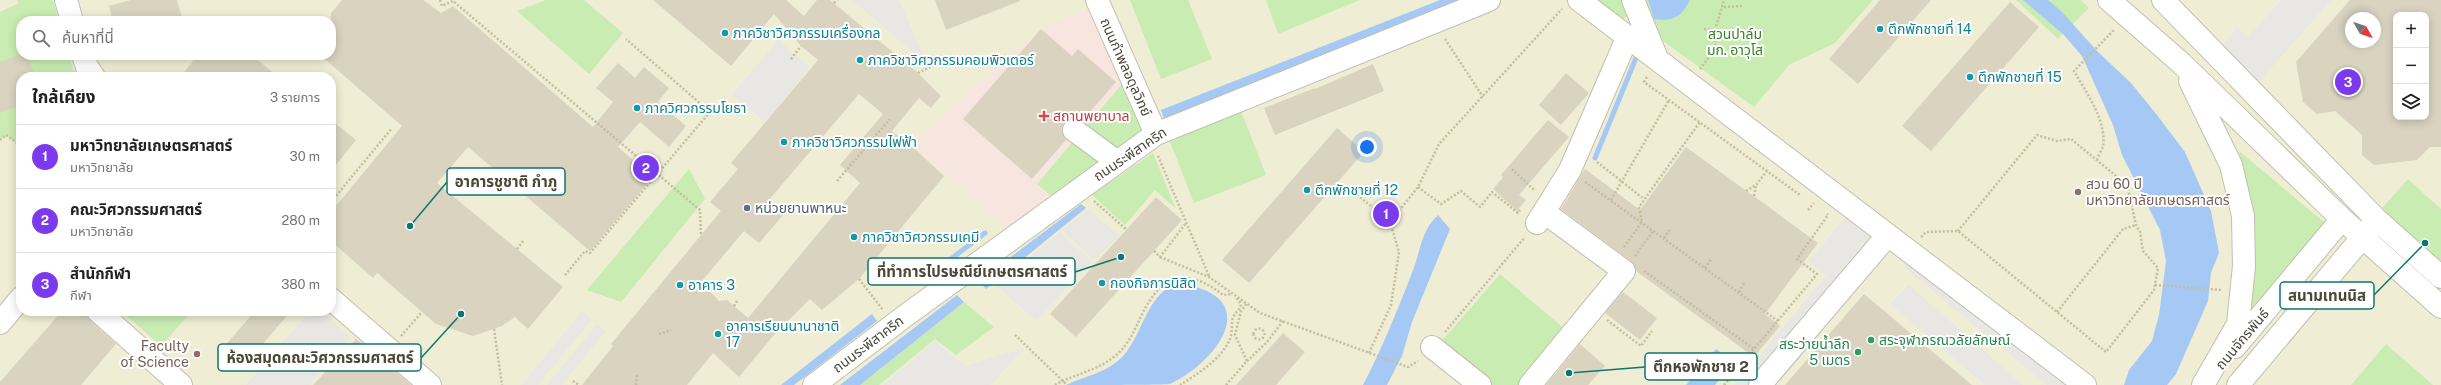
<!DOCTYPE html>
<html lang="th">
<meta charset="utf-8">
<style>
:root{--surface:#fff;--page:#f2f2f2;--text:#202124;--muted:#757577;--line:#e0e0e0;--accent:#7c3aed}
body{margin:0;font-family:"Public Sans","Noto Sans Thai",sans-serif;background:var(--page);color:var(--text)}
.controls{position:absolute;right:12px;top:12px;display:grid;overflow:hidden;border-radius:8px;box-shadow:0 2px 10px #0003}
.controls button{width:36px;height:36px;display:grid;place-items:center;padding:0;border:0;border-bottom:1px solid var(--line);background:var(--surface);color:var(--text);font:20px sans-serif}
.compass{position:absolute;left:2345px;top:12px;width:36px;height:36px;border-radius:50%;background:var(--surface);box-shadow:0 2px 10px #0003;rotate:130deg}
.you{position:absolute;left:1367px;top:147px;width:14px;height:14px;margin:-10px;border:3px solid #fff;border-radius:50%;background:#1a73e8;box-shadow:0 0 0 6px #1a73e833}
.badge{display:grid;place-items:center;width:26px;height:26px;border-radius:50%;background:var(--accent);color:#fff;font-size:13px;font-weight:700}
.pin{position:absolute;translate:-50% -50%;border:2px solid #fff;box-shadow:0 1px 4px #0006}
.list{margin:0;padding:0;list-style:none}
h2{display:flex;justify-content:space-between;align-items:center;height:52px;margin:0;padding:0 16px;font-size:17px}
h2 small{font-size:13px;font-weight:400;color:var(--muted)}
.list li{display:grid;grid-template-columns:26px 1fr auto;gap:12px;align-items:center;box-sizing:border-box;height:64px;padding:0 16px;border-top:1px solid var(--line)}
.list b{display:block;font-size:15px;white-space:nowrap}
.list p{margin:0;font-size:13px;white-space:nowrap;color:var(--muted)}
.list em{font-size:13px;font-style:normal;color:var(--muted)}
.icon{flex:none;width:22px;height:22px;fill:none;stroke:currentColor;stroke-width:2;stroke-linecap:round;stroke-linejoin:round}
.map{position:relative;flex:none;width:2441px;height:385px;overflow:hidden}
.search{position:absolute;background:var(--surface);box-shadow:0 2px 10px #0003;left:16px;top:16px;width:320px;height:44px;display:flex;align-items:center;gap:10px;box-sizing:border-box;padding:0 14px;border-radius:16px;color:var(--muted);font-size:15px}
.panel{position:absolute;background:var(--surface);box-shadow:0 2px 10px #0003;left:16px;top:72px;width:320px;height:244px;border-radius:16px}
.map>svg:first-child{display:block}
</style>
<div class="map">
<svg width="2441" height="385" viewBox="0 0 2441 385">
<rect width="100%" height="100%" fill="#f6f5eb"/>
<!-- education -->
<path fill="#f0edd5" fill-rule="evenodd" d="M0,0H2441V385H0ZM2396,15H2426V117H2396ZM2351,18H2375V42H2351ZM21,21H331V55H21ZM21,77H331V311H21Z"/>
<!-- medical -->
<path fill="#f7e6df" d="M1095,7L1151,127L1010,230L912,143L1041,28Z"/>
<!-- green -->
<path fill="#c9ecb2" d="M17,0H53L59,21H21V55H69L73,69L80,77H21V146L6,135L0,140V12L19,3Z
M546,0H584L623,33L589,74L517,11Z
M1130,0H1188L1212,59L1161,79Z
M1266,0H1360L1278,34Z
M1597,0H1627L1632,15L1622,19Z
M1639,0H1873L1835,43L1789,65L1754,107L1648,30Z
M2016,0H2081L2089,8L2058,39Z
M1128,77L1151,127L1056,200L1037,184Z
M1241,111L1266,175L1194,203L1169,139Z
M2239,151L2325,223L2247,323L2245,179Z
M1153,153L1176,209L1155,190L1125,225L1092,195Z
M689,169L705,199L621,302L587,290Z
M2408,179L2441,209V272L2376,215Z
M1500,274L1567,331L1521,385H1490L1440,343Z
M964,302L994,327L956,355L935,339L879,385H860Z
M121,311H192L161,346Z
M2386,344L2433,385H2351Z"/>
<!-- parking -->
<path fill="#e8e7e3" d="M852,0H899L927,64Z
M2281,0H2331L2251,91L2213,57L2237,27L2248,37Z
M778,40L810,67L765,122L732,95Z
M1089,210L1119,236L1094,260L1062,230Z
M1850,212L1877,235L1840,279L1855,292L1777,385H1735L1826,276L1809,261Z
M1060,232L1092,262L1036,321L996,285Z
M1899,244L2075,385H2047L1906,269Z
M1909,285L2023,385H1985L1890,304Z
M310,311H321L351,338L309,385H246Z
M582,311L592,319L538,385H522Z
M597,324L606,331L562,385H547Z
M935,341L965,366L1024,348L991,385H883Z"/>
<!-- water -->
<path fill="#a6c8f5" d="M1440,0H1463L1164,119L1161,110Z
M1648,0H1690C1682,17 1672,22 1654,19Z
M2023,0H2048L2062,12L2098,52L2131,83L2157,115L2185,152L2211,211L2219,253L2211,273L2208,301L2176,374L2167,385H2124L2129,370L2152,341L2159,315L2166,261L2160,230L2122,155L2113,125L2082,56L2063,34Z
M1081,204L1086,208L986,289L979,281Z
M1438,215L1450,229L1412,322L1402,356L1387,385H1363C1382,349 1397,311 1412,273C1421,251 1420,232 1438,215Z
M1183,284C1264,298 1218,361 1170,384C1161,385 1082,385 1066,385C1085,376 1107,373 1123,356C1140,338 1147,300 1168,288C1172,286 1178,285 1183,284Z
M957,295L964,302L860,385H840Z
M872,314L877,321L794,385H781Z
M1716,349L1734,362L1715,385H1686Z"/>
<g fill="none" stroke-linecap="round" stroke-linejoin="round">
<!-- stream -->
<path stroke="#a6c8f5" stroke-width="5" d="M1595,158L1636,58
M922,281L985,233"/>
</g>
<!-- building -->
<path fill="#d9d3c0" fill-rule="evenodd" d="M131,0H177L183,21H113L109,6Z
M342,0H423L441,13L453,6L593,127L613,102L596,88L618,63L635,78L644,67L669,88L658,102L686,126L669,147L640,122L618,147L653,177L590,251L468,147L437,183L563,287L528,329L515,317L502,326L473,336L436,324L377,273L373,278L331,241V212L402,126L320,55H331V13Z
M653,0H786L804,16L817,0H830L918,73L941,96L931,108L919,98L892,131L916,150L944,176L859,279L822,310L810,299L773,336L739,377L713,353L687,385H582L613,346L611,344L721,211L710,202L738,169L731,163L818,60L801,46L774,14L731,66ZM859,94L883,114L840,165L860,183L748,318L727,300L719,301L701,282L744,231L759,243L784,214L768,201Z
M935,0H1020V1L946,30Z
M1880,0H1931L1858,84L1829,59Z
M2350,0H2441V147H2430L2417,160L2374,165L2362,155V135L2335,111L2317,114L2303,102L2296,62ZM2396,15H2426V117H2396ZM2351,18H2375V42H2351Z
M2010,2L2039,27L1931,151L1902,126Z
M1041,29L1072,56L1078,49L1116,82L1082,121L1075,118L1064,122L1062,129L1066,140L1032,179L963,119Z
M18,55H28L35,77H21V105L0,113V62Z
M198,55H251L279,77H180Z
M1373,64L1384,91L1275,135L1264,108L1315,88V89Z
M1566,73L1589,93L1561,125L1539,105Z
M331,120L356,140L331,171Z
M1548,120L1569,137L1519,195L1526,200L1517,211L1493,189L1503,177L1501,175Z
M1337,128L1364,152L1249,283L1222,260Z
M1686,147L1818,243L1765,314L1780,326L1754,357L1636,271L1631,261L1561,209L1585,169L1640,210Z
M1156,197L1182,220L1076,337L1050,314Z
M1623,292L1657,318L1640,340L1605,313Z
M1864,294L1972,385H1785Z
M62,311H86L90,320L116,344L81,385H0V382Z
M255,311H291L244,366L223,348Z
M1283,333L1305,352L1276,385H1236Z
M356,339L390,367L411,385H313Z
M1580,344L1605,366L1588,385H1546Z"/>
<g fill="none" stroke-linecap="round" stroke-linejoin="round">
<!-- minor casing -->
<g stroke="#c3bfad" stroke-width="24">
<path id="minor" d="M66,0L72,21
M1097,0L1156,134
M1579,0L2085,385
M1633,0L1656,56
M2109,0L2181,63L2342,219L2441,307
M2163,0L2377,220L2441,277
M83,55L87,67L94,77
M2190,81L2231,165L2243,216L2244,266L2238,324L2203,385
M1074,130L1116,161
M1537,223L1570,170L1628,36
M331,299L430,385
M98,311L181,385
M0,323L21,298
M1432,347L1480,385
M2235,347L2342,219
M814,385L905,316L1156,134L1489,0
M1530,385L1624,271L1544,212
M1760,385L1888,235
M2238,385L2372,226"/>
</g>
<!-- path -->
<path stroke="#c5be9d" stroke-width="2.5" stroke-dasharray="2 2" stroke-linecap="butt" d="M440,0L442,6L453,1L700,210L701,236
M834,3L837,0
M1724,7L1742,6
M1704,29L1715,30
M1445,39L1483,97
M791,59L801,46
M1700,69L1715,49V30L1724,0
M918,73L942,61
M1647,77L1644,82L1800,195
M0,140L6,135L21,146
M1158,156L1209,276
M2097,160C2098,156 2102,150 2103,146C2107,121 2086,92 2074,71L2114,30
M1597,162L1644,199
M1512,169L1534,190
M837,181L890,119
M1585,182L1778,321
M1418,187L1441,204L1461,191L1480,207L1492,192L1518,213L1520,210
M1746,191L1756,185L1767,171
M1354,192L1390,222
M1754,196L1756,186
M1611,200L1669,100
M1094,201L1127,230
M331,202L392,128
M1808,210L1814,203
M1921,237L1926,232L1958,231L2106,352L2154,290L2158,268L2143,251L2140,232L2136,225L2127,185L2071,139L2057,141L2037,135L1958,231
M1664,238L1671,228
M1624,247L1642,222L1639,207L1700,122
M517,249L524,240
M1154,251L1160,257L1186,223
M1635,256L1653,231
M1160,257L1209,277L1260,313L1408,367L1418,361
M1705,268L1712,258
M1644,271L1754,349
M565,275L585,251L590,253L710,112L626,39
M859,279L883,310
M2155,285L2222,290
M1739,292L1745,282
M734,306L737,301
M2057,312L2123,229L2136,225
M1607,320L1641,346L1652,331
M1253.5 334a5.5 5.5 0 1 1 11 0a5.5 5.5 0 1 1-11 0Z
M494,329L502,385
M1445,332L1525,237
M659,334L671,330
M1015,335L1067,385
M401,336L422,312
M1369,353L1391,305L1399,252L1390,222L1418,187L1439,144L1562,9
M1247,361L1267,342L1283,321
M573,381L579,385
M636,385L637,375
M1055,385C1074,374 1097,371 1115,356C1133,342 1137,320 1149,302C1168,270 1196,273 1223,295L1232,294
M1180,385C1197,374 1222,359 1230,339C1233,332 1231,322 1233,317C1236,312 1240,310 1241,304L1236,297
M1226,385L1247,361L1235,335L1241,311L1247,303
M1724,385L1817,274L1797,259L1828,215L1827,214"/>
<!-- minor -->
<use href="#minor" stroke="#fff" stroke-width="22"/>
</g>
<!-- markers -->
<g fill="#0f9aa8" stroke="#fff" stroke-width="1.5">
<circle cx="1880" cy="29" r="4"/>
<circle cx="725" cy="33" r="4"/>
<circle cx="860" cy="60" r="4"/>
<circle cx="1970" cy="77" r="4"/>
<circle cx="637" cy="108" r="4"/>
<circle cx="784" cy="142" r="4"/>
<circle cx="1307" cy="190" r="4"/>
<circle cx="854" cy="237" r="4"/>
<circle cx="1102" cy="283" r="4"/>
<circle cx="680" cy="285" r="4"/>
<circle cx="718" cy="334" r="4"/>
</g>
<path fill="#e0444e" stroke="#fff" stroke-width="1.5" d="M1042 110h4v4h4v4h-4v4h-4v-4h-4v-4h4z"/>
<g fill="#8d6e63" stroke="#fff" stroke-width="1.5">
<circle cx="2078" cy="192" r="4"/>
<circle cx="197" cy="354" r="4"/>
</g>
<circle fill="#5c6f8a" stroke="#fff" stroke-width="1.5" cx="747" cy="208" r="4"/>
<g fill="#2e9e5b" stroke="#fff" stroke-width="1.5">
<circle cx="1871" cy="340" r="4"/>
<circle cx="1858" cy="352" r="4"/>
</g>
<g text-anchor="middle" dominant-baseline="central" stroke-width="4" stroke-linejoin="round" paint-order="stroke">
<!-- culture labels -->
<g font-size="14" fill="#0d838f" stroke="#fff" text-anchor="start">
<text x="1888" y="29">ตึกพักชายที่ 14</text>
<text x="733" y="33">ภาควิชาวิศวกรรมเครื่องกล</text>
<text x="868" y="60">ภาควิชาวิศวกรรมคอมพิวเตอร์</text>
<text x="1978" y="77">ตึกพักชายที่ 15</text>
<text x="645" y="108">ภาควิศวกรรมโยธา</text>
<text x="792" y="142">ภาควิชาวิศวกรรมไฟฟ้า</text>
<text x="1315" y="190">ตึกพักชายที่ 12</text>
<text x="862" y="237">ภาควิชาวิศวกรรมเคมี</text>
<text x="1110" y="283">กองกิจการนิสิต</text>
<text x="688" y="285">อาคาร 3</text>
<text x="726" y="326">อาคารเรียนนานาชาติ<tspan x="726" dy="16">17</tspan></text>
</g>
<!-- park labels -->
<g font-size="14" fill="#3a8226" stroke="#fff">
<text x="1735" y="34">สวนปาล์ม<tspan x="1735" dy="16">มก. อาวุโส</tspan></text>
</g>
<!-- street labels -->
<g font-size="14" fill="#4b4738" stroke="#fff">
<text transform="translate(1126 67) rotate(66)">ถนนกำพลอดุลวิทย์</text>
<text transform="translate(1130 154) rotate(-34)">ถนนระพีสาคริก</text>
<text transform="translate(2242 339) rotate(-50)">ถนนจักรพันธ์</text>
<text transform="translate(868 344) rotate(-37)">ถนนระพีสาคริก</text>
</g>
<!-- health labels -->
<g font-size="14" fill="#be3a42" stroke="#fff" text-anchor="start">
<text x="1053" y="116">สถานพยาบาล</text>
</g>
<!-- education labels -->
<g font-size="14" fill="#785e54" stroke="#fff" text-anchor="start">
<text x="2086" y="184">สวน 60 ปี<tspan x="2086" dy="16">มหาวิทยาลัยเกษตรศาสตร์</tspan></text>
<text x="189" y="346" text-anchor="end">Faculty<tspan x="189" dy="16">of Science</tspan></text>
</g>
<!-- service labels -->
<g font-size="14" fill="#4e5e75" stroke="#fff" text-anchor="start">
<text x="755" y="208">หน่วยยานพาหนะ</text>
</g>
<!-- leisure labels -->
<g font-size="14" fill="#27864d" stroke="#fff" text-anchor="start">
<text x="1879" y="340">สระจุฬาภรณวลัยลักษณ์</text>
<text x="1850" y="344" text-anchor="end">สระว่ายน้ำลึก<tspan x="1850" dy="16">5 เมตร</tspan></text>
</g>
</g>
<!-- callouts -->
<path fill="none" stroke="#0f766e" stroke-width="1.5" d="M410 226L447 182M1121 257L1075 272M2425 243L2374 295M461 314L421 358M1569 373L1645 367"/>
<g fill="#0f766e" stroke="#fff" stroke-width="1.5">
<circle cx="410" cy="226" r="4"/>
<circle cx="1121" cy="257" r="4"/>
<circle cx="2425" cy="243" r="4"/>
<circle cx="461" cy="314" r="4"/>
<circle cx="1569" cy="373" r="4"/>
</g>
<g fill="#fff" stroke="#0f766e" stroke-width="1.5">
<rect x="447" y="168" width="118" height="27" rx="4"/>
<rect x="868" y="258" width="207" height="27" rx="4"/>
<rect x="2280" y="282" width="94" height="27" rx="4"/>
<rect x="218" y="344" width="203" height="27" rx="4"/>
<rect x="1645" y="353" width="112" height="27" rx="4"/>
</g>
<g font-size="15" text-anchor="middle" font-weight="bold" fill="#4b4738">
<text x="506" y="187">อาคารชูชาติ กำภู</text>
<text x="972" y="277">ที่ทำการไปรษณีย์เกษตรศาสตร์</text>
<text x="2327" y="301">สนามเทนนิส</text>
<text x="320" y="363">ห้องสมุดคณะวิศวกรรมศาสตร์</text>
<text x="1701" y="372">ตึกหอพักชาย 2</text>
</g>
</svg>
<div class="controls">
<button>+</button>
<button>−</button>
<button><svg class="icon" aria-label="layers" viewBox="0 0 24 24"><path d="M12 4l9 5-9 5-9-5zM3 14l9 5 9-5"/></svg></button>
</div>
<svg class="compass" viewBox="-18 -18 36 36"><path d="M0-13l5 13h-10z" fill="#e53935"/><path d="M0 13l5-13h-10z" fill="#757577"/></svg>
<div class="you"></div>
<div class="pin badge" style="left:1386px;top:214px">1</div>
<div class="pin badge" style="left:646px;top:168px">2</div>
<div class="pin badge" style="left:2348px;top:82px">3</div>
<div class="search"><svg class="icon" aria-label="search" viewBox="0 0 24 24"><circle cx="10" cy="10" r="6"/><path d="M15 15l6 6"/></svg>ค้นหาที่นี่</div>
<section class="panel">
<h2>ใกล้เคียง<small>3 รายการ</small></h2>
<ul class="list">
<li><span class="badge">1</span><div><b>มหาวิทยาลัยเกษตรศาสตร์</b><p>มหาวิทยาลัย</p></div><em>30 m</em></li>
<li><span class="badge">2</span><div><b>คณะวิศวกรรมศาสตร์</b><p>มหาวิทยาลัย</p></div><em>280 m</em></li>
<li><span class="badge">3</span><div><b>สำนักกีฬา</b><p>กีฬา</p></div><em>380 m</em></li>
</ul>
</section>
</div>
